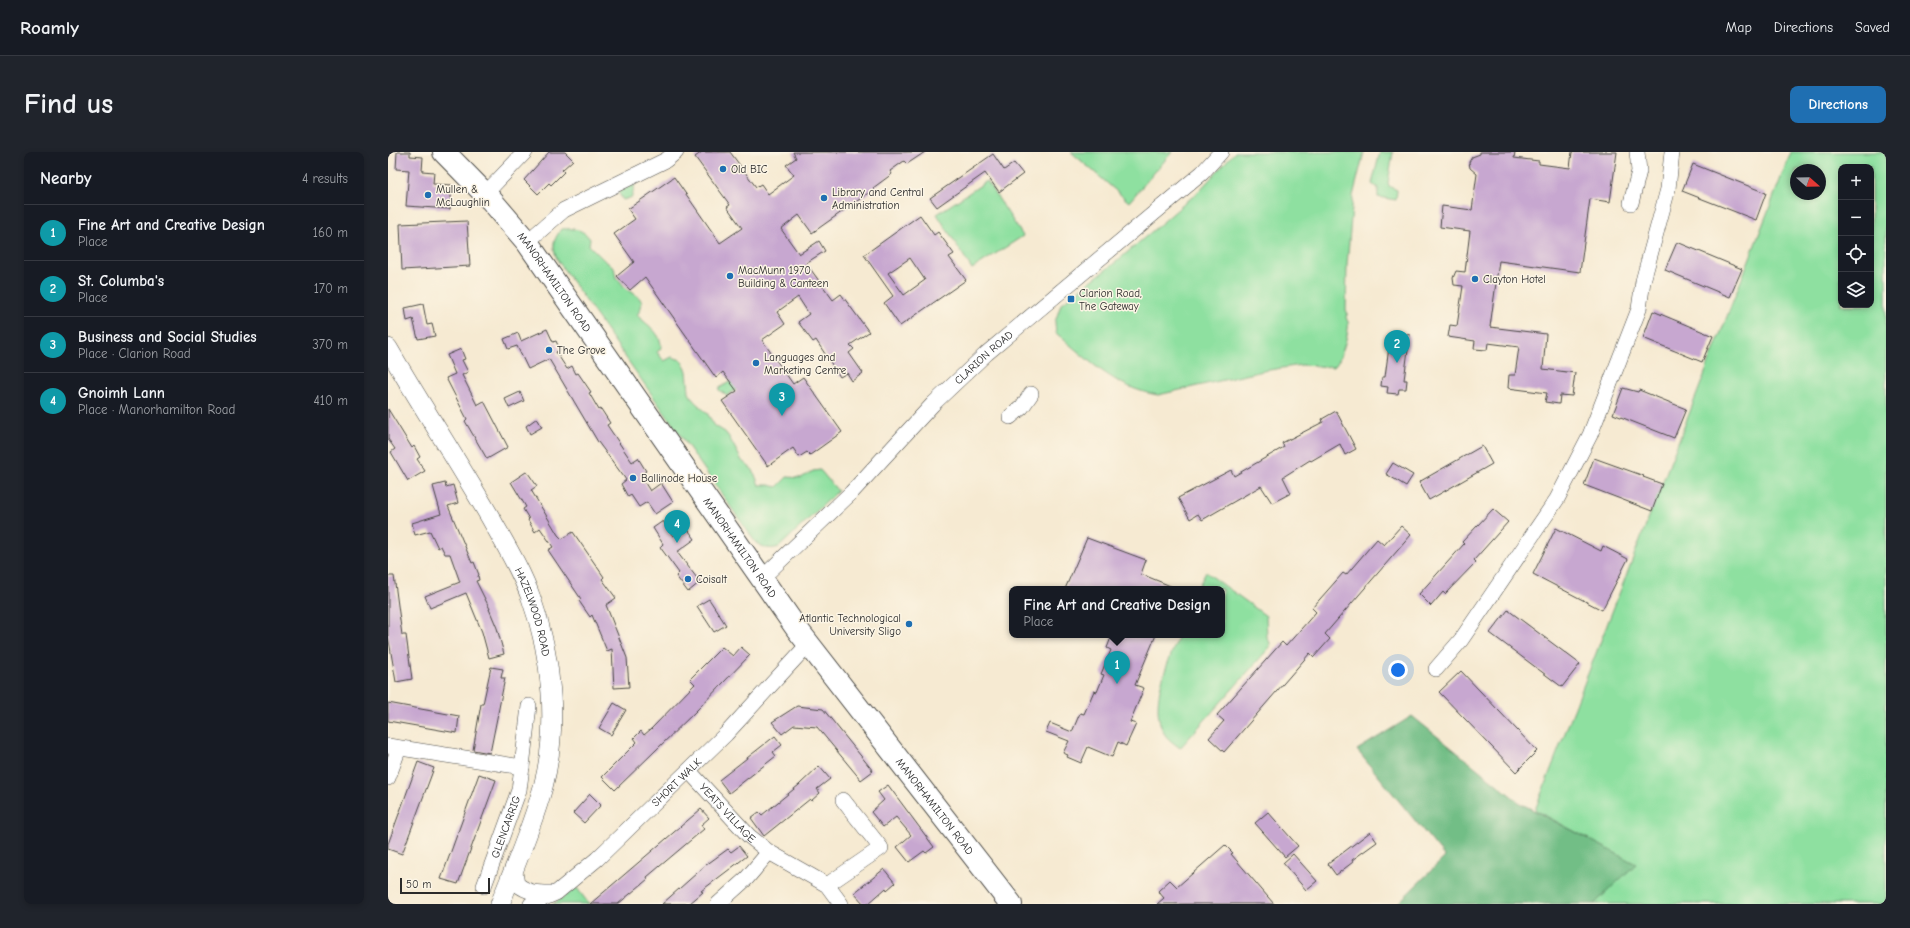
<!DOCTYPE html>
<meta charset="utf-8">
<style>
:root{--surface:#171b24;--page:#20242c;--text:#f1f3f6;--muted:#9ea1a6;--line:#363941;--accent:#1f6fb2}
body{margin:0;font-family:"Comic Neue",sans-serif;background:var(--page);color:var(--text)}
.controls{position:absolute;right:12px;top:12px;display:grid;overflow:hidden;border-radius:8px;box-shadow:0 2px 6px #0003}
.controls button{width:36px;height:36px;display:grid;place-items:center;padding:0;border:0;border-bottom:1px solid var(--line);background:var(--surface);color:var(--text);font:20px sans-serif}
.compass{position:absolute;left:1402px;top:12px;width:36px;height:36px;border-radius:50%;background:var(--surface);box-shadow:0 2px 6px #0003;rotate:110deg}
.scale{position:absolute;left:12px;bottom:10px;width:90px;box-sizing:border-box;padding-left:4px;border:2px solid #2b2b2b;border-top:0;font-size:11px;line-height:14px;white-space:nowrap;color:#2b2b2b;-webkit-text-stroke:3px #fcf5e5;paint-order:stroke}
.you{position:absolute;left:1010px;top:518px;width:14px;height:14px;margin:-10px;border:3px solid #fff;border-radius:50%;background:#1a73e8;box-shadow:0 0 0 6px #1a73e833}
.badge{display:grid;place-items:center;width:26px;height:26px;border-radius:50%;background:var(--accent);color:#fff;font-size:13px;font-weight:700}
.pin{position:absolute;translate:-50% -33px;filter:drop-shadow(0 1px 2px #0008)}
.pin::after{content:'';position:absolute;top:21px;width:14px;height:12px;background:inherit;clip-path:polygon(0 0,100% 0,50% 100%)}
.popup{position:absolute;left:621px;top:434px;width:216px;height:52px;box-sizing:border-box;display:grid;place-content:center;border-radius:8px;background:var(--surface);filter:drop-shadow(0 1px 3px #0005);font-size:13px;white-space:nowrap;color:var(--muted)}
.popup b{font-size:15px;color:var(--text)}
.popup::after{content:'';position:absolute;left:50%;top:100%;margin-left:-8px;border:8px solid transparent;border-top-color:var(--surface)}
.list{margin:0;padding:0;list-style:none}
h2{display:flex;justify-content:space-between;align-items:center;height:52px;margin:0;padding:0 16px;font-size:17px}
h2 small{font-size:13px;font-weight:400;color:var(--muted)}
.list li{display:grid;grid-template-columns:26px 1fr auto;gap:12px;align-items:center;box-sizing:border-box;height:56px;padding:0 16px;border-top:1px solid var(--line)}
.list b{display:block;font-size:15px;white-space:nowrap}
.list p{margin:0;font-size:13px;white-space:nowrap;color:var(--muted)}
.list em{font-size:13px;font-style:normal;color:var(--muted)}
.icon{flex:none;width:22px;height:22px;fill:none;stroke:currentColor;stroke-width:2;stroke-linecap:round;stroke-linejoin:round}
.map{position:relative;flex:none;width:1498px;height:752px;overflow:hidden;border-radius:8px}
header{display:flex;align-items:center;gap:24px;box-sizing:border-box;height:56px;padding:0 20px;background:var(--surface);border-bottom:1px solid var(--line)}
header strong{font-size:19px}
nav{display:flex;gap:22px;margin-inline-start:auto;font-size:14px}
.intro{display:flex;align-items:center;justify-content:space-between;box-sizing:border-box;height:96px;padding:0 24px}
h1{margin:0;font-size:28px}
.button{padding:10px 18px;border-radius:8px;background:var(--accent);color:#fff;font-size:14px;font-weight:700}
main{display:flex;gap:24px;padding:0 24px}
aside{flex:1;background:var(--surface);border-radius:8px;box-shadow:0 2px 6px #0003}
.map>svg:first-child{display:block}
</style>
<header>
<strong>Roamly</strong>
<nav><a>Map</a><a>Directions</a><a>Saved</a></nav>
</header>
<div class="intro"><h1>Find us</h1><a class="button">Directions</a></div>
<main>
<aside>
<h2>Nearby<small>4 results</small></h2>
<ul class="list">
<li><span class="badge" style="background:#0f9aa8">1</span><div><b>Fine Art and Creative Design</b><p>Place</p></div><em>160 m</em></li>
<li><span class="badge" style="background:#0f9aa8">2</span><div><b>St. Columba's</b><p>Place</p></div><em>170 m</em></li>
<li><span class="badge" style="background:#0f9aa8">3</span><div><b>Business and Social Studies</b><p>Place · Clarion Road</p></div><em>370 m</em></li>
<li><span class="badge" style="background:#0f9aa8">4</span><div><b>Gnoimh Lann</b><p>Place · Manorhamilton Road</p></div><em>410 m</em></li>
</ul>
</aside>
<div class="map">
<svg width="1498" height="752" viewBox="0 0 1498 752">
<rect width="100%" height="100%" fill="#fcf5e5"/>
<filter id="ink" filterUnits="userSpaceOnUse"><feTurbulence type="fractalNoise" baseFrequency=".025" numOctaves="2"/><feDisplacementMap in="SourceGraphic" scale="8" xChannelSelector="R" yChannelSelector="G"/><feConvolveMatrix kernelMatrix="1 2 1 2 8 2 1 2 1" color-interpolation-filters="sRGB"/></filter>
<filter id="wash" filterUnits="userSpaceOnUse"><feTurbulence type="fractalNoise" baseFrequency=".012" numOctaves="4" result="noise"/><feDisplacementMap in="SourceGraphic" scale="16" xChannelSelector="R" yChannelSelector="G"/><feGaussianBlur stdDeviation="0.9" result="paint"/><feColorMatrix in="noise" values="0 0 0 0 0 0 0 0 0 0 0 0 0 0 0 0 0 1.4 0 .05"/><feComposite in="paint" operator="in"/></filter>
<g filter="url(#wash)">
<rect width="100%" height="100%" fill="#f6ead2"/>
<!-- green -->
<path fill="#8ee0a0" stroke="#5c8666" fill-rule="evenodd" d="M683,0H784L741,50Z
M847,0H976L965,44L959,112L958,158L960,162L958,164C958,166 959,168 960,170C962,177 953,210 946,215L913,213L875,219L770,243C726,236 701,208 668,181L667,170L673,152L728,110L810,40Z
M992,0H1005L1000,31L1001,34L1009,38L1008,48L990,45V36L984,32Z
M1403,0H1498V752H1206L1247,712L1147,658ZM1453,15H1483V153H1453ZM1408,18H1432V42H1408Z
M599,29L635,84L584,117L549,62Z
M247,32L244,45L235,48L230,40Z
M174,77C186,76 195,77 202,87L201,93L217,109L226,115L228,126C234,129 236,137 241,139C253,145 258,150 249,163C259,173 274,181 273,196L269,200L276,209L284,205L293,208L299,219L301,241L306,249L319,261L327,274L337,280L341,285L354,309L365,318L371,333H381L389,335L399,325L413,326L425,319L432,318L450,339L391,395C381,398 376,396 368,391L170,109C164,96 164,88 174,77Z
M343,229L350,236L339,244L330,237Z
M818,420L878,464L879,485L882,491V495L792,596C787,592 779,587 776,581C760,552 780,511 791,483H834V437H809Z
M189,736L201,752H165Z"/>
<!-- forest -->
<path fill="#72be86" stroke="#4e7458" d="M1024,564L1132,651L1248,712L1206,752H1009L1057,705L969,598Z"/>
<g id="blocks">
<!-- building -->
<path fill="#c7a7d0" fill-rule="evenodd" d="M9,0H22V4L35,5L34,19L46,20L45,32L64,33L62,57L18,54L21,18L8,17Z
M161,0H177L185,8L174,18L176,20L163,33L161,31L150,42L136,28Z
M314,0H342L368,35L373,32L380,42L406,23L398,13L408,6L405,0H537L519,12L516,9L502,19L504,22L485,36L486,37L424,81L411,63L393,77L411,102L431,89L437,99L418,111L445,148L453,142L481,180L462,193L466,197L461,201L475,221L464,229L459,221L452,225L428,188L425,190L410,170L421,162L410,145L389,160L397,172L374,188L405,232L415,225L454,280L422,303L419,300L411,305L405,296L380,314L334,249L349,239L335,220L328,226L257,125L242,138L229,124L246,110L226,82L247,67L240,57L286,25L332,91L354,76L339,55L342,53L307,5Z
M1092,0H1127L1126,6L1151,9V12L1182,16L1184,0H1229L1222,50L1202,47L1192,120L1111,109L1102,175L1158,182L1155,217L1187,221L1184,244L1172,243L1171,252L1157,250L1159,241L1120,236L1121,223H1127L1131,195L1100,191L1099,198L1086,197L1087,189L1060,185L1062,173L1069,174L1075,134L1066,133L1065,126L1068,119L1077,120L1082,79L1052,75L1054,54L1084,58L1089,22L1082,16L1081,10L1084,5L1092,2Z
M605,2L616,18L626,11L635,22L611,40L597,21L549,55L542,46Z
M1305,12L1378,41L1368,68L1294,39Z
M532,63L546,83L550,80L566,102L561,105L578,128L512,174L496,151L505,144L476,103ZM522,106L537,128L516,143L500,121Z
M79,69L82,114L14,118L12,72Z
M1289,90L1354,117L1342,145L1277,118Z
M35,152L39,173L44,172L47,184L30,187L25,167L19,169L17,156Z
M1265,159L1325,184L1314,210L1255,186Z
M159,177L165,190L168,189L172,198L168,200L179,217L184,214L188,222L190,221L203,240L201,241L211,258L213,257L222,271L219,273L244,310L250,306L258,319L252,323L262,339L273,331L285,350L267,362L259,350L251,355L243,343L240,345L233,332L238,328L236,325L210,290L161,207L140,217L129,194L120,197L116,187L130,181L133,189Z
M1003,180L1022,183L1016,228H1019L1018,237H1011L1010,242L999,241L1000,235L993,234L994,225H997Z
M73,197L77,207L74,208L80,220L74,223L89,253L96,249L120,295L99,307L77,269L79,267L58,226L67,222L59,203Z
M1235,236L1250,240L1251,238L1298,257L1286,286L1225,262Z
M132,240L136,249L121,256L117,247Z
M0,257L24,296L26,294L32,305L29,307L37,319L20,329L3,300L7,297L0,287Z
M948,259L968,297L957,303L952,292L923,309L922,308L895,325L903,341L884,351L873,334L814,368L810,362L802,367L790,346L843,318L846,324L896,295L894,291L935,270L934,267Z
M149,266L154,275L142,282L138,274Z
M1094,294L1104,312L1041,348L1031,330Z
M1206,306L1256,324L1255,325L1274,332L1264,359L1196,333Z
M1005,311L1025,323L1018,334L998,322Z
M138,320L140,321L149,334L143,338L170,383L174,387L185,380L216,425L214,427L228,446L218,453L239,506L241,535L226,536L224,497L219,499L204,463L202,465L191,449L193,447L160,398L165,395L152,376L147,380L140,368L141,367L135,357L138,355L123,330Z
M57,331L58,335L65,333L70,351L60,354L84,411L86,410L91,423L90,424L91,428L88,429L102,457H101L109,476L116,502L101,506L94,480L78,441L42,456L37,444L72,430L62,402H57L53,394L50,396L42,379L27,383L24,371L53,362L45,334Z
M1105,357L1120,370L1086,408L1088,410L1057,442L1055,440L1043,454L1031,442L1076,392L1074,390Z
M275,369L285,384L298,375L307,387L289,400L312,430L300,440L288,424L291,421L272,395L275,392L265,376Z
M1013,374L1023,383L937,482L942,487L926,505L922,501L836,600L821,586L836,569L829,563L894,490L898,494L928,460L924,456L955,421L958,423L989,387L996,393Z
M1168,376L1213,399L1215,394L1240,407L1214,458L1145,422Z
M699,386L758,408L753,422L790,437H677Z
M0,424H6L14,483H18L24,527L8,530L0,483Z
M321,447L338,473L326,480L309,454Z
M1120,458L1192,512L1174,535L1102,481Z
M724,483H768L747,533L756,536L742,570L748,572L738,594L730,590L724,605L700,595L693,611L679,605L680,603L675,601L681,589L658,580L662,571L684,580L692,561L696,562L706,539L709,540L716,523L713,522L723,498L719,496Z
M334,495L345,504L353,495L362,503L309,558L227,638L214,625L249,590L246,586L253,579L256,583L263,577L307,532L302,527Z
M103,515L115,517L113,526H117L102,601L85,598L93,552H95Z
M1073,519L1149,599L1128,620L1051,540Z
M0,551L71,564L69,581L0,569Z
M226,551L238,558L223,583L211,576Z
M409,554L435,557L485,619L473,628L429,575L406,573L394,582L384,570Z
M387,584L394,593L385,600L388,604L341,641L331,628Z
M30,610L46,616L14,702L0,697V692Z
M431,614L442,627L429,637L432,641L423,649L422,647L376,684L363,666L371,660L374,663L411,633Z
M91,622L108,628L70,732L53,727Z
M500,633L546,695L538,701L536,699L521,710L509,695L523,683L508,665L495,675L483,660L496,648L490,640Z
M202,642L213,653L196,671L185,661Z
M313,657L321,666L313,673L316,677L259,725L260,727L230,752H202Z
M880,660L910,694L897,705L867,671Z
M982,680L989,690L964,708L965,710L948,723L940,712Z
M837,693L845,701L843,702L886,752H769L776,746L770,739L782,728L789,735Z
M351,694L359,704L313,739L315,740L301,752H274L318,713L340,697L343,700Z
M905,702L929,729L918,738L895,711Z
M496,717L507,731L499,738L498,736L480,752H476L466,741Z"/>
</g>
</g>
<g filter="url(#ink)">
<use href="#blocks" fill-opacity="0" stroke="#494844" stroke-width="1"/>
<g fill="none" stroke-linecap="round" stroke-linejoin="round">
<!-- minor casing -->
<g stroke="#494844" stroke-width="16">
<g id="minor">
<path d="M97,42L137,0"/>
<path d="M1243,51L1251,19L1249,0"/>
<path d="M139,90L176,58L278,8L288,0"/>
<path d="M622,265L634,255L643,242"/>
<path id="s1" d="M374,426L463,341L545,252L599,201L814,21L833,0"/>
<path d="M1048,517L1073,488L1169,347L1202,283L1251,157L1255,129L1280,37L1284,0"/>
<path d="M0,594L134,615L141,554"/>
<path id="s2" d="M301,619L361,684L381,700L439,733L453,752"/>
<path d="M0,626L11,596"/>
<path d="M126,715L129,732C140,741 149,741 163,741"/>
<path d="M439,733L493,696L455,648"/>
<path id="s3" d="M96,734L131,638L134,615"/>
<path id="s4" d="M143,752L168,741L209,707L338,582L414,499L422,493"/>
<path d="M330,752L359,726L381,700"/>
</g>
</g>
<!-- major casing -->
<g stroke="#494844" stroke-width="20">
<g id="major">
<path id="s5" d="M0,196C33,253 69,308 102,365C117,392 133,418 143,446C164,504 171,575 155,635C144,675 127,714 112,752"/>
</g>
</g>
<!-- highway casing -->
<g stroke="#494844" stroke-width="24">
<g id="highway">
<path id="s6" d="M56,0L103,48L139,90L409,477L623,752"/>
</g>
</g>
<!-- minor -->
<use href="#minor" stroke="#fff" stroke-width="15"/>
<!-- major -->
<use href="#major" stroke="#fff" stroke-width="19"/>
<!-- highway -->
<use href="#highway" stroke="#fff" stroke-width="22"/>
</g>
</g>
<!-- markers -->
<g fill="#1f6fb2" stroke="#fcf5e5" stroke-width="1.5">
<circle cx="335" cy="17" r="4"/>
<circle cx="40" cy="43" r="4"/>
<circle cx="436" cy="46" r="4"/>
<circle cx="342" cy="124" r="4"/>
<circle cx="1087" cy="127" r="4"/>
<rect x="679" y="143" width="8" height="8" rx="2"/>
<circle cx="161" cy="198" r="4"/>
<circle cx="368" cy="211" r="4"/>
<circle cx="245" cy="326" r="4"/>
<circle cx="300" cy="427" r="4"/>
<circle cx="521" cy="472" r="4"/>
</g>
<g text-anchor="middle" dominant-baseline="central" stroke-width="3" stroke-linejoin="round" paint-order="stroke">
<!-- poi labels -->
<g font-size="11" fill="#2b2b2b" stroke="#fcf5e5" text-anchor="start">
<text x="343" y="17">Old BIC</text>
<text x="48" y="37">Mullen &amp;<tspan x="48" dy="13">McLaughlin</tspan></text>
<text x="444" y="40">Library and Central<tspan x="444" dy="13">Administration</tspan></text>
<text x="350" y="118">MacMunn 1970<tspan x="350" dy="13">Building &amp; Canteen</tspan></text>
<text x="1095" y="127">Clayton Hotel</text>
<text x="691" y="141">Clarion Road,<tspan x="691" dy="13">The Gateway</tspan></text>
<text x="169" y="198">The Grove</text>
<text x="376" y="205">Languages and<tspan x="376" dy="13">Marketing Centre</tspan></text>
<text x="253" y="326">Ballinode House</text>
<text x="308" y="427">Coisalt</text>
<text x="513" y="466" text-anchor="end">Atlantic Technological<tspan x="513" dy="13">University Sligo</tspan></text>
</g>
<!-- street labels -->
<g font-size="11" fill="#2b2b2b" stroke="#fcf5e5">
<text stroke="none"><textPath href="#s6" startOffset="171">MANORHAMILTON ROAD</textPath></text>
<text stroke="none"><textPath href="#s1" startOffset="313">CLARION ROAD</textPath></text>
<text stroke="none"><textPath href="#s6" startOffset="495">MANORHAMILTON ROAD</textPath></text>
<text stroke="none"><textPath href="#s5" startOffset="302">HAZELWOOD ROAD</textPath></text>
<text stroke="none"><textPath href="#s4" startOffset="191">SHORT WALK</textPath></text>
<text stroke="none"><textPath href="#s6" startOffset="819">MANORHAMILTON ROAD</textPath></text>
<text stroke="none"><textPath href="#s2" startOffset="57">YEATS VILLAGE</textPath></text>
<text stroke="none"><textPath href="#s3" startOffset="63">GLENCARRIG</textPath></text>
</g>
</g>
</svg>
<div class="controls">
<button>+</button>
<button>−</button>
<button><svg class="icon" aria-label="locate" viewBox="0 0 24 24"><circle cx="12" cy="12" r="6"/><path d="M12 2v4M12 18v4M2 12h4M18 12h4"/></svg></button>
<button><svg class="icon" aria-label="layers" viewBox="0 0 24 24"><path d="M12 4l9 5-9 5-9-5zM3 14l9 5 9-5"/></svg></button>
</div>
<svg class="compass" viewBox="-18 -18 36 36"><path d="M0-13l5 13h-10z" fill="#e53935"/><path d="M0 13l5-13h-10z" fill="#9ea1a6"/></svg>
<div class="scale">50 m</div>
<div class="you"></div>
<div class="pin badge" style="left:729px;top:532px;background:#0f9aa8">1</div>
<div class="popup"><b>Fine Art and Creative Design</b>Place</div>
<div class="pin badge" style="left:1009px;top:211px;background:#0f9aa8">2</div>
<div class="pin badge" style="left:394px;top:264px;background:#0f9aa8">3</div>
<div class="pin badge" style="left:289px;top:391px;background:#0f9aa8">4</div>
</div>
</main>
